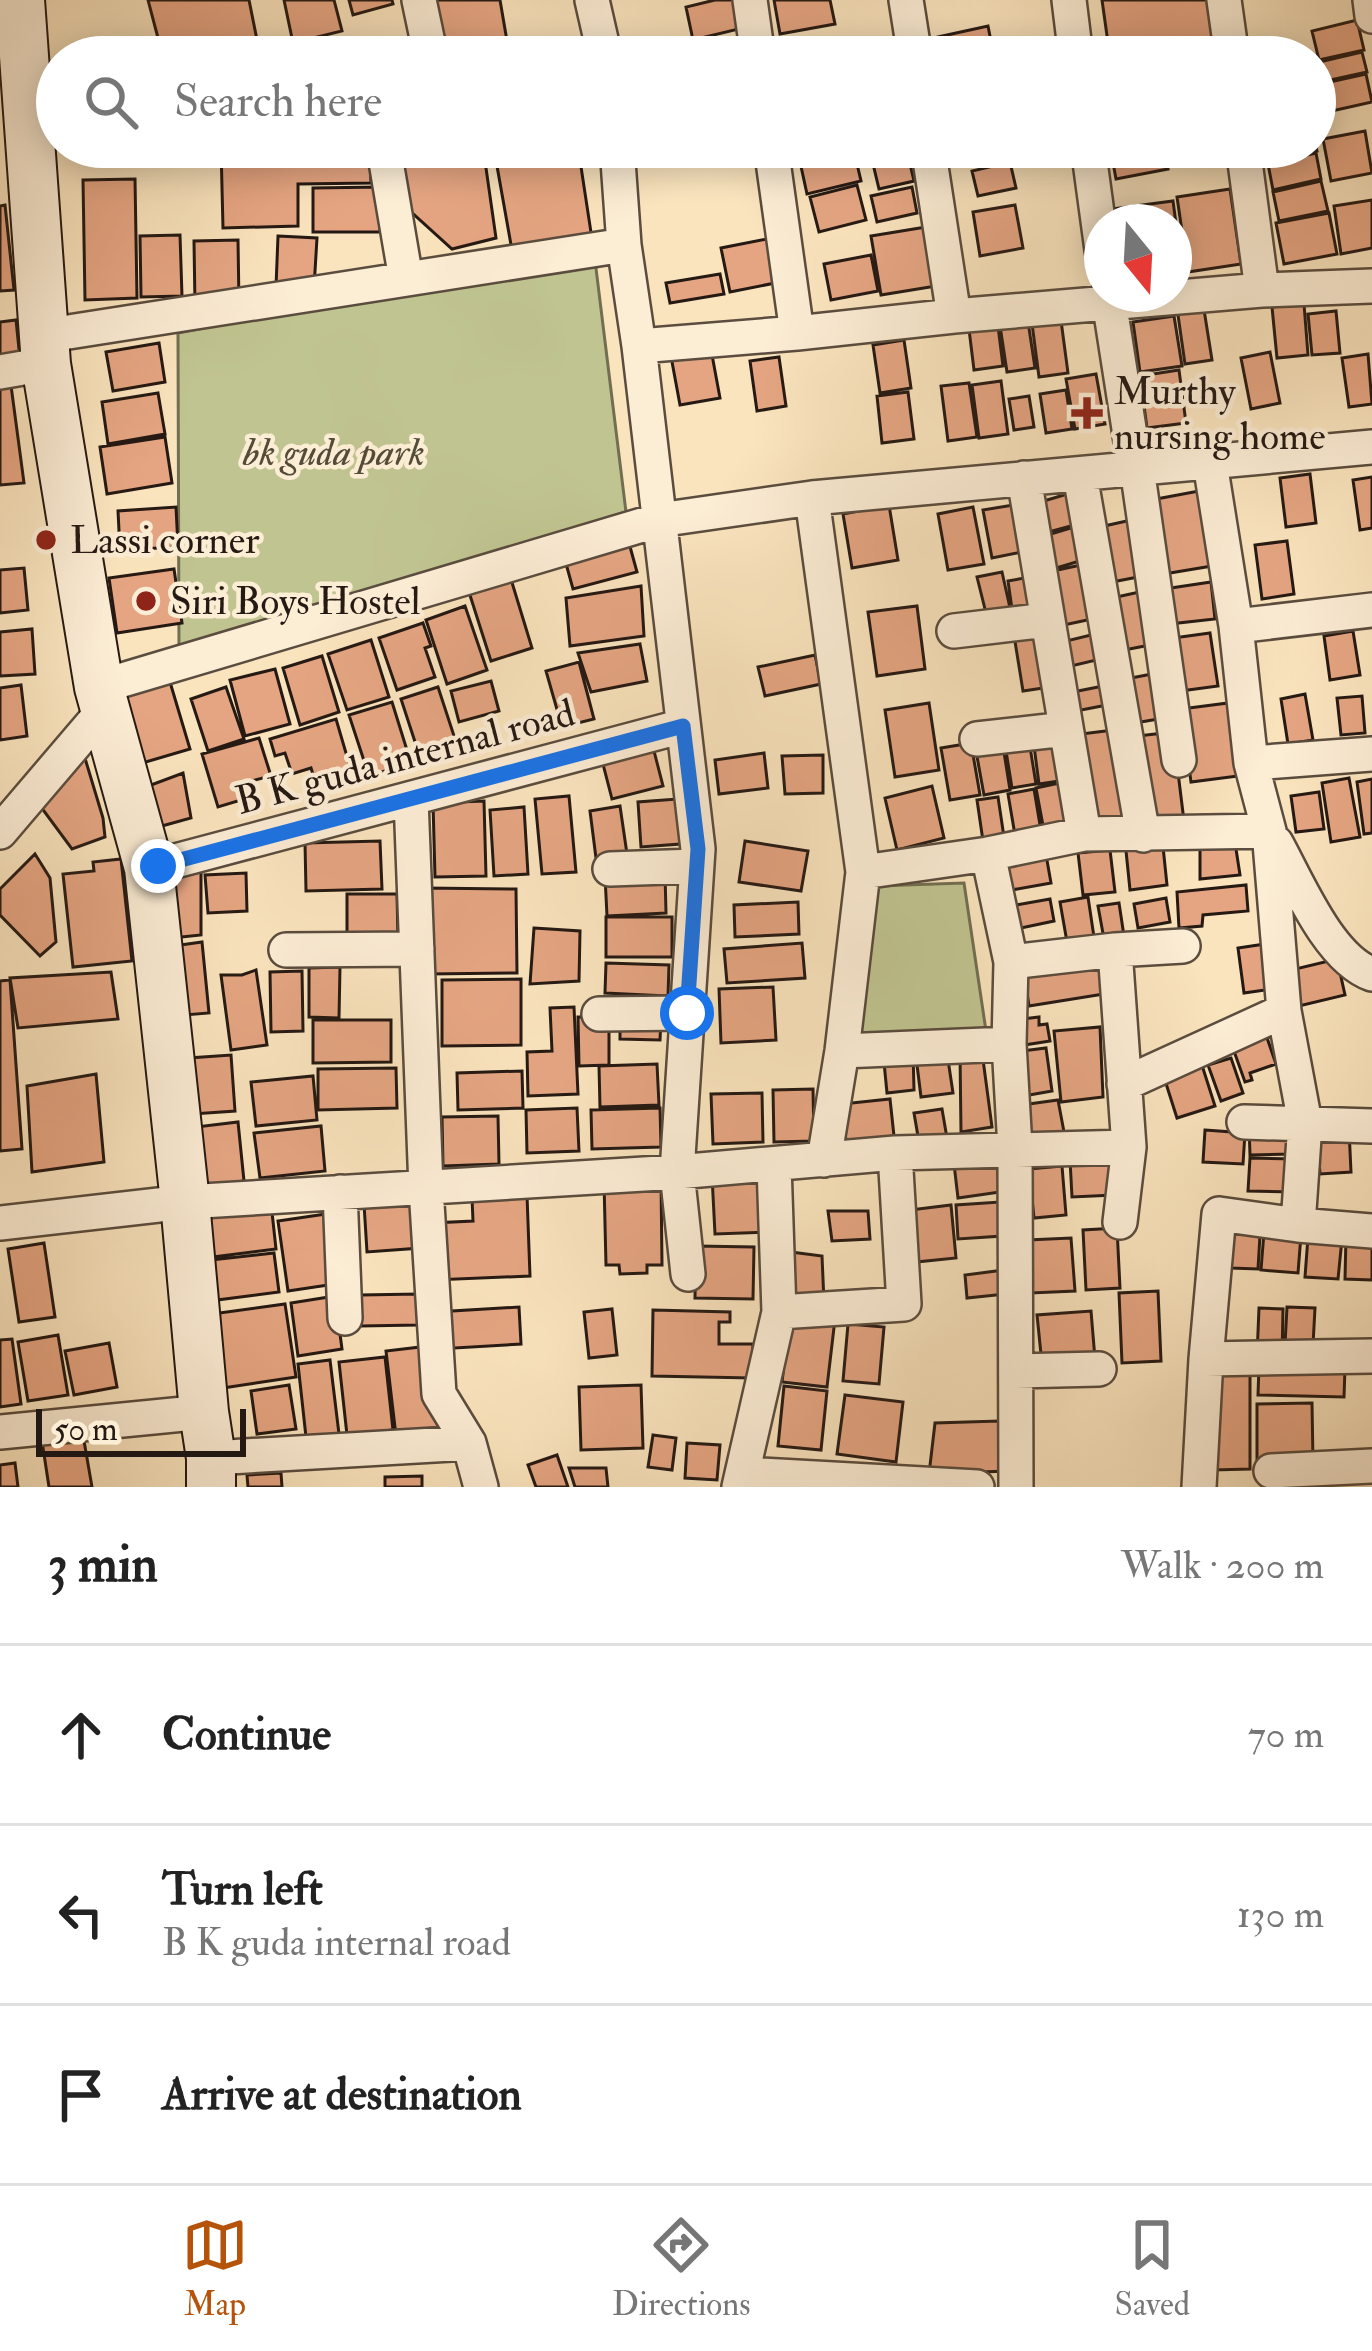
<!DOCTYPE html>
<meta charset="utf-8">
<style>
:root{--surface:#fff;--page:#f2f2f2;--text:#222;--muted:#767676;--line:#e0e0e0;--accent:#b45309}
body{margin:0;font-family:"IM FELL Double Pica",serif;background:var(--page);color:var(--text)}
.compass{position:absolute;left:1084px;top:204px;width:108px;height:108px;border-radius:50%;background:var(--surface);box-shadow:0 6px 30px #0003;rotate:162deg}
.scale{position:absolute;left:36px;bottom:30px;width:210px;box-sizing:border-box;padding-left:12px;border:6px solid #251913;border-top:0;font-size:33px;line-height:42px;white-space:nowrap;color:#251913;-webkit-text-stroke:9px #fcedd5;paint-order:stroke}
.stop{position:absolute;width:36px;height:36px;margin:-27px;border:9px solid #1a73e8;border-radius:50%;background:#fff}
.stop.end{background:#1a73e8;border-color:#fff;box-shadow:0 3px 12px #0008}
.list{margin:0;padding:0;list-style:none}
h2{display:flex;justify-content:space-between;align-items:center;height:156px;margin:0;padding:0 48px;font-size:51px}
h2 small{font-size:39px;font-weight:400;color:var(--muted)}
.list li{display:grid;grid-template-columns:78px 1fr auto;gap:36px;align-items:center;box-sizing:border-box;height:180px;padding:0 48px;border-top:3px solid var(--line)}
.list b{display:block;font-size:45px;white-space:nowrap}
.list p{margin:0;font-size:39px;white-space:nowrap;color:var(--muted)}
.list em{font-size:39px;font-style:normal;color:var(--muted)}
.icon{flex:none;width:66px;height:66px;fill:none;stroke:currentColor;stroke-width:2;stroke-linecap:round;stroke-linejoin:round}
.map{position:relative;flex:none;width:1372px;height:1487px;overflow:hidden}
.search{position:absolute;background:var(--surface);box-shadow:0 6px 30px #0003;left:36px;right:36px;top:36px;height:132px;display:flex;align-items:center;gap:30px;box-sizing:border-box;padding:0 42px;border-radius:66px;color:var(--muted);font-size:45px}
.sheet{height:696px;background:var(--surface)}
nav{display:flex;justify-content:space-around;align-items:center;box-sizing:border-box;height:168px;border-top:3px solid var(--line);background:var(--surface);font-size:33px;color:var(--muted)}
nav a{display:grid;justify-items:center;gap:6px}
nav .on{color:var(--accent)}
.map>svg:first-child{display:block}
</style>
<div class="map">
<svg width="1372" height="1487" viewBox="0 0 1372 1487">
<rect width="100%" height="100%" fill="#fae4be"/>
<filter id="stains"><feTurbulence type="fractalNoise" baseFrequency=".00167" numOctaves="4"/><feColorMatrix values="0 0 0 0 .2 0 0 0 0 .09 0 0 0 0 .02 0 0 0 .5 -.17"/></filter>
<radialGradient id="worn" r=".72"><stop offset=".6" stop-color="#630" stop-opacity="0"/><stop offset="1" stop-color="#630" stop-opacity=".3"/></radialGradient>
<!-- green -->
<path fill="#c0c490" stroke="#726e52" stroke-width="3" d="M594,252L626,512L179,656L178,333Z
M964,883L986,1031L853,1043L876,886Z"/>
<!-- building -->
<path fill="#e5a582" stroke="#251913" stroke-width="3" d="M148,0H249L257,40L187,57H163Z
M284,0H334L342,31L293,43Z
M349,0H392L393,4L353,15Z
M425,0H500L507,41L438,50Z
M715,0H737L743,28L693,40L686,7Z
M774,0H830L835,24L780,34Z
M1102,0H1218L1226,57H1110Z
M1357,20L1364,50L1319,60L1312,31Z
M988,26L994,57H942L938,37Z
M897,39L900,57H840L839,51Z
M1362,52L1367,72L1317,83L1315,63Z
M1366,74L1372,102L1323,113L1316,85Z
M1365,131L1372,173L1331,181L1323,139Z
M1315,143L1317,151L1267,162L1264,147H1315Z
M221,147H370L371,183L298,184V226L223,228Z
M399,147H483L496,238L452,249L409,210Z
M536,147H578L592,239L513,256L497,166L536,156Z
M853,147L861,181L807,194L797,148Z
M869,147H906L914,181L879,189Z
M1163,147L1168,169L1116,179L1112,157Z
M1169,147H1218L1220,155L1172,165Z
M1316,153L1321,179L1273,190L1268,164Z
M1010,162L1016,188L978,196L972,171Z
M135,179L137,298L85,300L83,180Z
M1321,181L1328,211L1279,221L1273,192Z
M857,185L866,220L819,232L810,197Z
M380,187V232H313V188Z
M912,187L917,213L877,222L871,196Z
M1230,189L1241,264L1188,272L1177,197Z
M1372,200V248L1341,254L1334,206Z
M1173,201L1182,269L1174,270V222H1114L1112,209Z
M5,205L14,290L0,291V206Z
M1015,205L1023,248L980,256L973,212Z
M1329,213L1337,254L1284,264L1276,223Z
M926,227L936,286L881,295L871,236Z
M180,235L182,296L141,297L140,236Z
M278,236L317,238L314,288L276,287Z
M772,238L780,282L730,292L721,248Z
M238,240L239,304L195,305L194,241Z
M871,255L878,291L831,300L824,264Z
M720,274L724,294L670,303L666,283Z
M1202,297L1212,360L1185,364L1176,301Z
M1304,304L1308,355L1277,358L1272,307Z
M1336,311L1340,353L1312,355L1308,314Z
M1060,313L1068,373L1039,377L1031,316Z
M1027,315L1035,368L1007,372L999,319Z
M1174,316L1182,366L1140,372L1133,322Z
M997,318L1003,366L974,370L968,321Z
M16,320L20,359L0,361V322Z
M904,340L911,388L880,393L873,345Z
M159,343L165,382L113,391L106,352Z
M710,344L720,398L680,405L670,351Z
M1270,352L1280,403L1251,409L1241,358Z
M1368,354L1372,404L1349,407L1342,358Z
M779,357L786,406L757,411L750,361Z
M1179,370L1186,423L1147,428L1140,376Z
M1096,374L1105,424L1075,429L1066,379Z
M10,378L24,483L0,485V380Z
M1001,381L1008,434L979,438L972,385Z
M969,383L977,437L948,441L941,386Z
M1066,390L1072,429L1046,433L1040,394Z
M908,392L914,439L882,443L877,396Z
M158,393L165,434L108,444L102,402Z
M1029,396L1034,427L1014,430L1009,399Z
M165,437L172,483L107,494L100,447Z
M1310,474L1316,523L1286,527L1280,478Z
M1372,477V528L1360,530L1353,480Z
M1199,491L1212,566L1164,574L1151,500Z
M1074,492L1082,523L1045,533L1037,503Z
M1019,504L1027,551L992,558L983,510Z
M889,505L898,560L852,568L843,514Z
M176,507L178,547L120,550L118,511Z
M973,507L984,564L948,570L938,514Z
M1131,520L1143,576L1102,584L1091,529Z
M1084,524L1093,557L1053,569L1044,536Z
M1287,541L1294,594L1262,599L1255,545Z
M629,543L637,572L573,589L565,560Z
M1090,563L1101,617L1064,625L1053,571Z
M24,568L28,610L0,613V570Z
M174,569L182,623L117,633L109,578Z
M1002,572L1010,608L986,613L977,577Z
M510,576L532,648L491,661L468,589Z
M1036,576L1041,611L1013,616L1008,581Z
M1211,582L1215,619L1169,624L1164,589Z
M641,586L644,636L570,646L566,598Z
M1144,591L1155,644L1114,652L1103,600Z
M465,606L487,670L447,684L426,620Z
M917,606L925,669L877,676L868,612Z
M423,623L431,646L425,648L435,677L397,690L379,638Z
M1041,625L1050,687L1023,691L1013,629Z
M32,629L35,674L0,676V632Z
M1353,631L1360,675L1330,680L1324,636Z
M1099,633L1105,658L1067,667L1062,642Z
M1210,633L1218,686L1173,692L1166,639Z
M371,640L389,697L347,710L328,654Z
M640,644L647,681L591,692L578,653Z
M815,655L821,684L765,696L758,667Z
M322,656L339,712L300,725L283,668Z
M579,662L594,719L562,727L546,671Z
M275,669L290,724L245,736L230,680Z
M1162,672L1170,717L1129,724L1121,680Z
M491,681L499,711L459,722L451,691Z
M170,682L190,749L139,764L119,698Z
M1113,684L1117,703L1071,712L1068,693Z
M21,685L27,736L0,740V688Z
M226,687L244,739L208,751L191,699Z
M438,687L456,742L419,754L401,699Z
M1305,694L1313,740L1288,744L1281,699Z
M1362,696L1365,733L1341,735L1337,698Z
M392,702L411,763L369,776L349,715Z
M929,703L939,770L895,777L885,710Z
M1228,703L1238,776L1191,782L1181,709Z
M336,719L351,770L315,781L311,768L292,774L285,753L275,756L270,739Z
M1122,729L1134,816L1093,822L1081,734Z
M1173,732L1184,821L1142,825L1129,737Z
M259,738L271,776L247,782L251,797L218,807L202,754Z
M1061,742L1066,780L1039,784L1034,746Z
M971,743L980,795L950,800L941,748Z
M1003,746L1010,790L984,795L976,751Z
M1030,747L1036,784L1012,788L1006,751Z
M654,751L663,786L612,799L603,764Z
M764,753L768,788L719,794L715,760Z
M84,755L103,818L105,837L72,849L35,799Z
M823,755V793L785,794L782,756Z
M183,773L191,818L151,829L143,788Z
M1349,778L1360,837L1331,842L1322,783Z
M1372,779V833L1364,834L1357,782Z
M1064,782L1072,825L1044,831L1036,788Z
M932,786L944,838L897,850L885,798Z
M1034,789L1041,831L1015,835L1008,794Z
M1319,792L1324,829L1296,832L1291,796Z
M569,796L576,872L542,874L535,799Z
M998,797L1004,837L983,841L977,800Z
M677,799L680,844L641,847L638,802Z
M484,801L486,876L435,877L433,803Z
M620,806L627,854L596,858L590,811Z
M524,807L528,874L494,876L490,810Z
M1234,836L1240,875L1200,879V849L1217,838Z
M1162,837L1167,885L1130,890L1125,841Z
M380,841L382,889L306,891L305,843Z
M745,841L808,851L801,891L739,882Z
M1045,849L1051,883L1006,891L1001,857Z
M1110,850L1115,892L1083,895L1078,853Z
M35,854L50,878L56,942L40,956L0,915V889Z
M121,859L132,961L73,967L63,874L94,871L93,862Z
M201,867V935L162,939L157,875Z
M246,873L247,911L208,913L205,875Z
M665,873L666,913L607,916L605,876Z
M1246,885L1248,911L1203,915L1202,926L1179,928L1177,892Z
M424,888L516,889L517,973L428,974Z
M347,894H397L398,939L347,940Z
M1088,897L1094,937L1067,942L1060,902Z
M1166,898L1170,922L1138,928L1134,904Z
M1050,899L1054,921L1021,928L1016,905Z
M798,902L799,934L735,937L734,905Z
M1119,903L1124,936L1104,939L1098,906Z
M606,917H672V957H606Z
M534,928L580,931L579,981L530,984Z
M202,942L209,1013L173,1016L166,947Z
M802,943L805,978L727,983L724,949Z
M1265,944L1272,989L1244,993L1238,948Z
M1337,959L1345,995L1299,1006L1291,970Z
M1105,960L1110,993L1029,1006L1024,973Z
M606,963L669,965L668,996L605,993Z
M340,967L339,1018L309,1017V968Z
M256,970L267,1045L231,1050L221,975H242Z
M302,971L303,1031L271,1032L270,972Z
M111,972L118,1019L18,1028L10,978Z
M521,979V1045L442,1046V980Z
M10,980L22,1149L0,1151V981Z
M773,987L776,1040L721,1043L719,989Z
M574,1007L578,1094L528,1096L527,1052L552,1051L550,1008Z
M578,1017H609V1065L579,1066Z
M620,1017L661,1019L660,1040L620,1039Z
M1039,1017V1025L1047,1024L1050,1041L1018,1046L1014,1020Z
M313,1020H391V1062L313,1063Z
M1100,1027L1103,1097L1061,1102L1054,1031Z
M1264,1029L1276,1064L1250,1073L1252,1080L1245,1082L1230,1040Z
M1046,1048L1052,1091L1018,1097L1014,1052Z
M883,1052H913L914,1090L887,1093Z
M982,1052L992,1127L961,1132L960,1053Z
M947,1053L953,1093L921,1097L916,1057Z
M231,1055L235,1111L193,1114L189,1058Z
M1231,1058L1243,1093L1221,1101L1208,1065Z
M1200,1059L1215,1106L1177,1118L1162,1071Z
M657,1064L659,1105L600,1107L599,1066Z
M396,1068L397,1108L318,1110V1069Z
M522,1071L523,1108L458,1110L457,1073Z
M96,1074L104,1162L32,1172L27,1086Z
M313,1076L317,1120L256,1126L251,1082Z
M813,1089L814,1141L774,1142L773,1090Z
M762,1093L763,1142L713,1144L711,1094Z
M890,1099L894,1136L846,1141L842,1104Z
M1058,1100L1064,1132L1020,1139L1015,1106Z
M577,1108L579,1151L527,1153L526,1110Z
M660,1108L661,1147L592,1149L591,1110Z
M942,1109L948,1144L920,1148L914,1113Z
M498,1116L499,1164L443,1166L442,1117Z
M238,1122L244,1181L203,1186L196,1127Z
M1290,1125L1291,1154L1250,1155L1249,1126Z
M321,1126L325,1171L260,1178L254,1133Z
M1349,1129L1351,1172L1320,1174L1317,1131Z
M1205,1130L1245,1133L1243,1164L1203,1162Z
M996,1158L1000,1192L958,1198L954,1164Z
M1112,1158L1114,1195L1072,1197L1070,1160Z
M1250,1158L1294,1159L1292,1192L1248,1191Z
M1062,1166L1066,1215L1034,1218L1029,1169Z
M766,1173L769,1232L715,1234L712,1176Z
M661,1181L662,1265H647V1273L620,1274L619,1265H606L604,1182Z
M527,1195L530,1276L434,1280L432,1223L473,1221L472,1198Z
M416,1201L420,1248L367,1252L364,1204Z
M1000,1202L1002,1236L958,1239L956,1205Z
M271,1203L276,1249L205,1258L200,1212Z
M951,1205L956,1258L916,1262L910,1210Z
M828,1211H868L870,1239L832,1241Z
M326,1214L335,1284L288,1291L278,1221Z
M1117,1228L1120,1288L1086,1290L1083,1230Z
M1264,1232L1301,1235L1298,1273L1261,1270Z
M1233,1234L1260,1235L1258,1269L1231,1268Z
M1308,1237L1342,1239L1338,1279L1305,1277Z
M1346,1237L1372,1239V1280L1345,1279Z
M1071,1238L1075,1291L1031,1293L1028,1240Z
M44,1243L55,1317L19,1322L8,1249Z
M696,1246L754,1247L753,1299L695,1298Z
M791,1252L822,1256L824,1302L783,1304Z
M274,1253L279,1292L217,1300L211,1260Z
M1004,1270L1006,1294L967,1298L965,1275Z
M1158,1291L1161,1361L1122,1363L1119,1293Z
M418,1294V1325L361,1326V1295Z
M335,1296L342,1349L298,1356L291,1303Z
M285,1304L296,1377L223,1388L212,1314Z
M519,1307L521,1344L438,1349L436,1312Z
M1287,1307L1315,1308L1313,1345L1285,1344Z
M1259,1308L1283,1309L1282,1357L1257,1356Z
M612,1309L617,1355L589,1358L584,1312Z
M653,1310L730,1312V1322H719V1344H753L752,1378L652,1376Z
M1091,1311L1095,1359L1042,1364L1037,1315Z
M790,1314L835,1319L827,1387L782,1382Z
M848,1324L884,1327L879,1384L843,1381Z
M58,1335L68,1395L28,1401L18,1342Z
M12,1339L21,1404L0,1407V1340Z
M109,1343L117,1387L74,1395L65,1351Z
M429,1346L444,1430L396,1436L386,1351Z
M385,1357L393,1430L347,1435L339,1362Z
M330,1360L339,1434L306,1437L298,1364Z
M1259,1366L1345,1368L1344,1397L1258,1395Z
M1213,1375H1250V1469L1213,1470Z
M289,1385L296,1429L257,1434L251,1391Z
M641,1385L643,1448L581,1450L579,1387Z
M784,1386L827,1391L821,1450L778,1446Z
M845,1395L903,1402L896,1462L837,1454Z
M1312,1403L1313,1461L1257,1462V1404Z
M999,1421L1007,1471L929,1474L935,1423Z
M83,1435L92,1487H49L42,1441Z
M653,1435L676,1438L672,1470L648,1467Z
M687,1443L720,1445L717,1480L685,1478Z
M557,1455L568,1487H536L528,1465Z
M15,1463L18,1487H0V1465Z
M569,1468H606L608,1487H575Z
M281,1473L282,1487H248L247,1475Z
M422,1476V1487H385V1477Z"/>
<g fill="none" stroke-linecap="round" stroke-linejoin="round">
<!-- street casing -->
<g stroke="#5a4c3e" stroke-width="38">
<path id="street" d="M419,0L431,57
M592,0L605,57
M750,0L758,57
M906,0L915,57
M1069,0L1076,57
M1224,0L1232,57
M1370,0L1372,16
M386,147L384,150L406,279
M617,147L624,245L639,346L698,849L677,1172L688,1274
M771,147L797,333
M1088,147L1102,250
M1243,147L1262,290
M1108,294L1135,467
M954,316L1262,290L1372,286
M43,336L624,245
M639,346L797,333L954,316L928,147
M0,372L46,364
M1210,463L1236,626L1251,763L1372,754
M1137,468L1179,760
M1080,475L1143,835
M1024,478L1084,834
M812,498L863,872L988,854L1084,834L1269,831L1251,763
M1236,626L1372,610
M954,631L1047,620
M99,687L659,520L812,498L1372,447
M977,739L1066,729
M411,799L426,1188L439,1394L469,1443
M0,832L104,710
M1276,843C1298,883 1329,959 1372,974
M988,854L1011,962
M149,868L683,726
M610,869L696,866
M286,950L417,949
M1115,950L1183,946
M1284,1011L1305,1123L1298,1225
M599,1014L687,1013
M842,1051L1009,1044
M1124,1084L1284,1011L1269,831
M1244,1122L1372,1126
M824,1160L842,1051L863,872
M340,1192L345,1318
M0,1223L185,1202L677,1172L895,1153L1129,1147
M779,1312L904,1304L895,1153
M1206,1359L1372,1356
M1016,1371L1099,1369
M0,1432L204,1412
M211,1458L469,1443L481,1487
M1271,1471L1372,1466
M744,1474L977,1487
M739,1487L779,1312L774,1165
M1016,1487L1015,1148L1009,1044L1011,962L1115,950L1129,1147L1120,1222
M1199,1487L1206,1359L1219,1214L1298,1225L1372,1231"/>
</g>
<!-- secondary casing -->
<g stroke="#251913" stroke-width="52">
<path id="secondary" d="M20,0L46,364L99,687L149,868L185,1202L204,1412L211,1458V1487"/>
</g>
<!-- street -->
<use href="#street" stroke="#fcedd5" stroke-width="33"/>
<!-- secondary -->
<use href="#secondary" stroke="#fcedd5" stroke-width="48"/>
</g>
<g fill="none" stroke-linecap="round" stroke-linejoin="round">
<!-- route -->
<path stroke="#1a73e8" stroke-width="15" d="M158,866L683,726L698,849L687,1013"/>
</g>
<!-- markers -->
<g fill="#8f2418" stroke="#fcedd5" stroke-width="4.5">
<path d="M1081 395h12v12h12v12h-12v12h-12v-12h-12v-12h12z"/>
<circle cx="46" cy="540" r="12"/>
<circle cx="146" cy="601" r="12"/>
</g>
<g text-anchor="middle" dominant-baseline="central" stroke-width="9" stroke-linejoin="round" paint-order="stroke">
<!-- poi labels -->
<g font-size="39" fill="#251913" stroke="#fcedd5" text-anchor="start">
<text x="1114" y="391">Murthy<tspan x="1114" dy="45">nursing home</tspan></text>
<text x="70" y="540">Lassi corner</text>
<text x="170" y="601">Siri Boys Hostel</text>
</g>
<!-- park labels -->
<g font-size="39" font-style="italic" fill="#544c38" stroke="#fcedd5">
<text x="334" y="452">bk guda park</text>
</g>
<!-- street labels -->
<g font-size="39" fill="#251913" stroke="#fcedd5">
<text transform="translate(405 757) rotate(-15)">B K guda internal road</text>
</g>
</g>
<rect width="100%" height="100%" filter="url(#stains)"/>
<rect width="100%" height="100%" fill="url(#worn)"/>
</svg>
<svg class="compass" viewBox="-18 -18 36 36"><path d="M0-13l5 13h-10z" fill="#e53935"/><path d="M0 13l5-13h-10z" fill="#767676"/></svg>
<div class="scale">50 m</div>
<div class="stop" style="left:687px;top:1013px"></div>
<div class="stop end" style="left:158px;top:866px"></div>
<div class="search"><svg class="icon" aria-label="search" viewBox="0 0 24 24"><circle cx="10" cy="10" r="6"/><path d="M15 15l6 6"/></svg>Search here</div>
</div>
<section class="sheet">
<h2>3 min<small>Walk · 200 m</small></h2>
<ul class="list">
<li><svg class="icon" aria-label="ahead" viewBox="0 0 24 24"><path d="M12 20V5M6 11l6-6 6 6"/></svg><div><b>Continue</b></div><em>70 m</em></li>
<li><svg class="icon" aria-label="left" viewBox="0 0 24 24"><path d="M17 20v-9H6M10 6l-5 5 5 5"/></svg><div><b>Turn left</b><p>B K guda internal road</p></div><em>130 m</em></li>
<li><svg class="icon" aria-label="arrive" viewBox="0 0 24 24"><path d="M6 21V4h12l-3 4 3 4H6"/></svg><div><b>Arrive at destination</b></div></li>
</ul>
</section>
<nav>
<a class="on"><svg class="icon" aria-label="map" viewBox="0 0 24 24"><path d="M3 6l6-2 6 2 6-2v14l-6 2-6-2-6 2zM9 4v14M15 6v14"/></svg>Map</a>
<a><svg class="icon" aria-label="directions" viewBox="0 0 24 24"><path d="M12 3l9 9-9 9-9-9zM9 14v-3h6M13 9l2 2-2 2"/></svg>Directions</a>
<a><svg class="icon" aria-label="saved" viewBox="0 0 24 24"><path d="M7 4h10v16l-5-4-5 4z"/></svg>Saved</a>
</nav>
